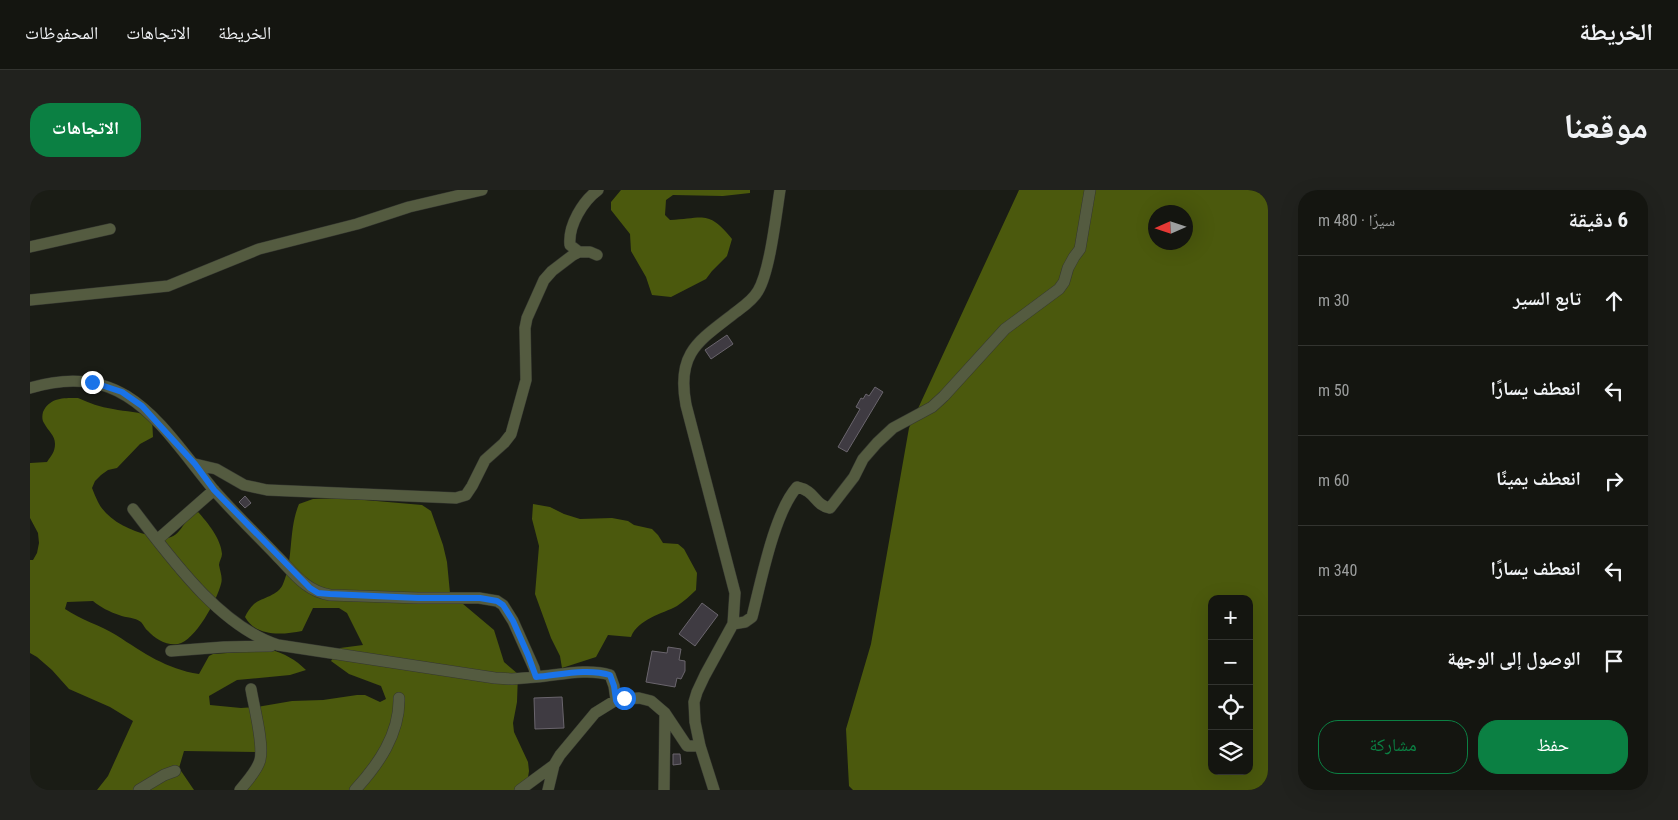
<!DOCTYPE html>
<html lang="ar">
<meta charset="utf-8">
<style>
:root{--surface:#141510;--page:#21221e;--text:#f1f3f6;--muted:#9d9f9f;--line:#333430;--accent:#0b8043}
body{margin:0;font-family:"Roboto Condensed","Noto Naskh Arabic",sans-serif;background:var(--page);color:var(--text);direction:rtl}
.controls{position:absolute;right:15px;bottom:15px;display:grid;overflow:hidden;border-radius:10px;box-shadow:0 5px 20px #0002}
.controls button{width:45px;height:45px;display:grid;place-items:center;padding:0;border:0;border-bottom:1px solid var(--line);background:var(--surface);color:var(--text);font:25px sans-serif}
.compass{position:absolute;left:1118px;top:15px;width:45px;height:45px;border-radius:50%;background:var(--surface);box-shadow:0 5px 20px #0002;rotate:267deg}
.stop{position:absolute;width:15px;height:15px;margin:-11px;border:4px solid #1a73e8;border-radius:50%;background:#fff}
.stop.end{background:#1a73e8;border-color:#fff;box-shadow:0 1px 5px #0008}
.list{margin:0;padding:0;list-style:none}
h2{display:flex;justify-content:space-between;align-items:center;height:65px;margin:0;padding:0 20px;font-size:21px}
h2 small{font-size:16px;font-weight:400;color:var(--muted)}
.list li{display:grid;grid-template-columns:32px 1fr auto;gap:15px;align-items:center;box-sizing:border-box;height:90px;padding:0 20px;border-top:1px solid var(--line)}
.list b{display:block;font-size:19px;white-space:nowrap}
.list em{font-size:16px;font-style:normal;color:var(--muted)}
.actions{display:flex;gap:10px;padding:15px 20px}
.actions a{flex:1;padding:11px 0;border:1px solid var(--accent);border-radius:20px;text-align:center;font-size:18px;color:var(--accent)}
.actions .main{background:var(--accent);color:#fff}
.icon{flex:none;width:28px;height:28px;fill:none;stroke:currentColor;stroke-width:2;stroke-linecap:round;stroke-linejoin:round}
.map{position:relative;flex:none;width:1238px;height:600px;overflow:hidden;direction:ltr;border-radius:20px}
header{display:flex;align-items:center;gap:30px;box-sizing:border-box;height:70px;padding:0 25px;background:var(--surface);border-bottom:1px solid var(--line)}
header strong{font-size:24px}
nav{display:flex;gap:28px;margin-inline-start:auto;font-size:18px}
.intro{display:flex;align-items:center;justify-content:space-between;box-sizing:border-box;height:120px;padding:0 30px}
h1{margin:0;font-size:35px}
.button{padding:12px 22px;border-radius:20px;background:var(--accent);color:#fff;font-size:18px;font-weight:700}
main{display:flex;gap:30px;padding:0 30px}
aside{flex:1;background:var(--surface);border-radius:20px;box-shadow:0 5px 20px #0002}
.map>svg:first-child{display:block}
</style>
<header>
<strong>الخريطة</strong>
<nav><a>الخريطة</a><a>الاتجاهات</a><a>المحفوظات</a></nav>
</header>
<div class="intro"><h1>موقعنا</h1><a class="button">الاتجاهات</a></div>
<main>
<aside>
<h2>6 دقيقة<small>سيرًا · 480 m</small></h2>
<ul class="list">
<li><svg class="icon" aria-label="ahead" viewBox="0 0 24 24"><path d="M12 20V5M6 11l6-6 6 6"/></svg><div><b>تابع السير</b></div><em>30 m</em></li>
<li><svg class="icon" aria-label="left" viewBox="0 0 24 24"><path d="M17 20v-9H6M10 6l-5 5 5 5"/></svg><div><b>انعطف يسارًا</b></div><em>50 m</em></li>
<li><svg class="icon" aria-label="right" viewBox="0 0 24 24"><path d="M7 20v-9h11M14 6l5 5-5 5"/></svg><div><b>انعطف يمينًا</b></div><em>60 m</em></li>
<li><svg class="icon" aria-label="left" viewBox="0 0 24 24"><path d="M17 20v-9H6M10 6l-5 5 5 5"/></svg><div><b>انعطف يسارًا</b></div><em>340 m</em></li>
<li><svg class="icon" aria-label="arrive" viewBox="0 0 24 24"><path d="M6 21V4h12l-3 4 3 4H6"/></svg><div><b>الوصول إلى الوجهة</b></div></li>
</ul>
<div class="actions"><a class="main">حفظ</a><a>مشاركة</a></div>
</aside>
<div class="map">
<svg width="1238" height="600" viewBox="0 0 1238 600">
<rect width="100%" height="100%" fill="#1a1c15"/>
<!-- forest -->
<path fill="#4b590d" fill-rule="evenodd" d="M591,0H720V3L693,6L643,5L636,10L635,25L640,30C673,29 678,19 702,49L697,66L682,81L676,89L641,107L622,105L616,87L601,61L600,44L581,20V12Z
M989,0H1238V600H823L819,596L816,539L841,454L879,238ZM1126,22H1156V52H1126ZM1182,409H1219V581H1182Z
M48,208C59,213 70,217 83,219C96,222 110,221 122,228L123,247L110,254L87,278L78,280L71,285L65,291L62,298C64,303 66,308 68,312C77,330 99,340 118,345C125,347 134,350 141,347C154,342 154,326 168,322C178,333 191,349 192,364C192,368 189,371 189,375C190,381 193,388 191,394C187,410 165,451 148,454C137,456 125,449 118,441C115,439 114,435 111,432C105,427 96,428 89,425C80,422 70,417 63,411L37,412L35,419C51,430 70,435 86,445C114,463 136,479 169,484L179,466L183,464L241,460C254,463 266,470 276,480L260,485L207,490L179,506L180,515L211,518L227,517L262,511L293,510L327,505H335L350,512L356,509L351,496L319,484L301,471L310,458L333,455L317,423L309,418H283L272,441C252,445 226,447 215,427C217,422 220,418 224,414C233,407 248,406 253,394C264,369 258,340 269,314L283,309L312,308L392,315L401,321L413,355L417,372L420,403L464,440L474,472L488,484L487,512L483,533L484,542L498,572L499,581L496,600H205L229,571L230,562L154,561L149,578L164,600H67L78,586L103,531L80,517L39,499L22,480L7,467L0,463V370H3L7,363L9,353L8,343L0,328V273L17,272C21,266 25,262 25,254C25,245 18,241 14,233C12,230 12,226 13,222C20,207 34,208 48,208Z
M503,314L520,317L534,324L550,329L582,328L598,331L604,335L622,339L628,345L633,353L648,354L654,359L667,383L666,400C660,406 654,411 647,416C632,424 608,429 601,447L578,445L566,467L532,478L530,466L521,448L505,404L509,356L502,329Z"/>
<!-- building -->
<path fill="#3f3b42" stroke="#6a656d" d="M697,145L703,154L681,169L675,160Z
M845,197L853,202L817,262L808,257L830,219L826,217L831,208L833,209L836,204L839,206Z
M215,306L221,313L215,318L209,312Z
M672,413L688,425L665,456L649,444Z
M638,457L651,459L649,470L655,471V481L651,489L647,488L645,497L616,492L622,461L637,463Z
M532,507L534,538L505,539L504,508Z
M643,564H650L651,574L643,575Z"/>
<g fill="none" stroke-linecap="round" stroke-linejoin="round">
<!-- minor casing -->
<g stroke="#353730" stroke-width="12">
<path id="minor" d="M0,57L80,39
M549,62L540,55C538,35 553,11 568,0
M0,110L138,96L229,59L327,34L379,17L452,0
M0,198C96,169 130,235 183,299C203,322 225,343 246,365C263,382 275,401 300,405L388,408H449L467,411L473,415L483,431L504,478L506,487C530,485 557,478 580,485L584,496L586,510
M165,274L186,279L214,295L237,300L426,308L436,305L442,296L455,270L474,253L481,244L496,190L495,138L497,128L514,90L522,81L543,65L549,62H560L567,65
M103,319C140,367 189,436 248,455L465,488L482,489L506,487
M127,350L184,300
M703,434L715,432L722,427C731,392 744,323 767,297C786,301 784,315 800,318L824,287L833,269L847,253L863,238L902,217L914,206L975,139L1029,99L1034,92L1038,78L1044,67L1050,59L1060,0
M141,461L194,457L241,456
M109,600L134,585L145,581
M210,600C217,591 227,581 230,570C234,554 224,517 221,499
M325,600C348,575 370,544 369,508
M490,600L524,575
M518,600L524,575L530,565L565,523L586,510L609,508L621,511L635,523L657,556H670
M634,600L635,523
M684,600L670,556L665,532L664,512L667,502L675,485L703,434L705,403L656,215C646,162 669,151 706,122C714,116 723,110 728,101C740,81 746,25 750,0"/>
</g>
<!-- minor -->
<use href="#minor" stroke="#545b40" stroke-width="11"/>
</g>
<g fill="none" stroke-linecap="round" stroke-linejoin="round">
<!-- route -->
<path stroke="#1a73e8" stroke-width="6" d="M62,192L92,202L112,216L165,274L184,300L280,398L288,403L300,404L388,408H450L467,411L473,415L483,431L498,465L506,487C530,485 557,478 580,485L584,496L586,510L594,508"/>
</g>
</svg>
<div class="controls">
<button>+</button>
<button>−</button>
<button><svg class="icon" aria-label="locate" viewBox="0 0 24 24"><circle cx="12" cy="12" r="6"/><path d="M12 2v4M12 18v4M2 12h4M18 12h4"/></svg></button>
<button><svg class="icon" aria-label="layers" viewBox="0 0 24 24"><path d="M12 4l9 5-9 5-9-5zM3 14l9 5 9-5"/></svg></button>
</div>
<svg class="compass" viewBox="-18 -18 36 36"><path d="M0-13l5 13h-10z" fill="#e53935"/><path d="M0 13l5-13h-10z" fill="#9d9f9f"/></svg>
<div class="stop" style="left:594px;top:508px"></div>
<div class="stop end" style="left:62px;top:192px"></div>
</div>
</main>
